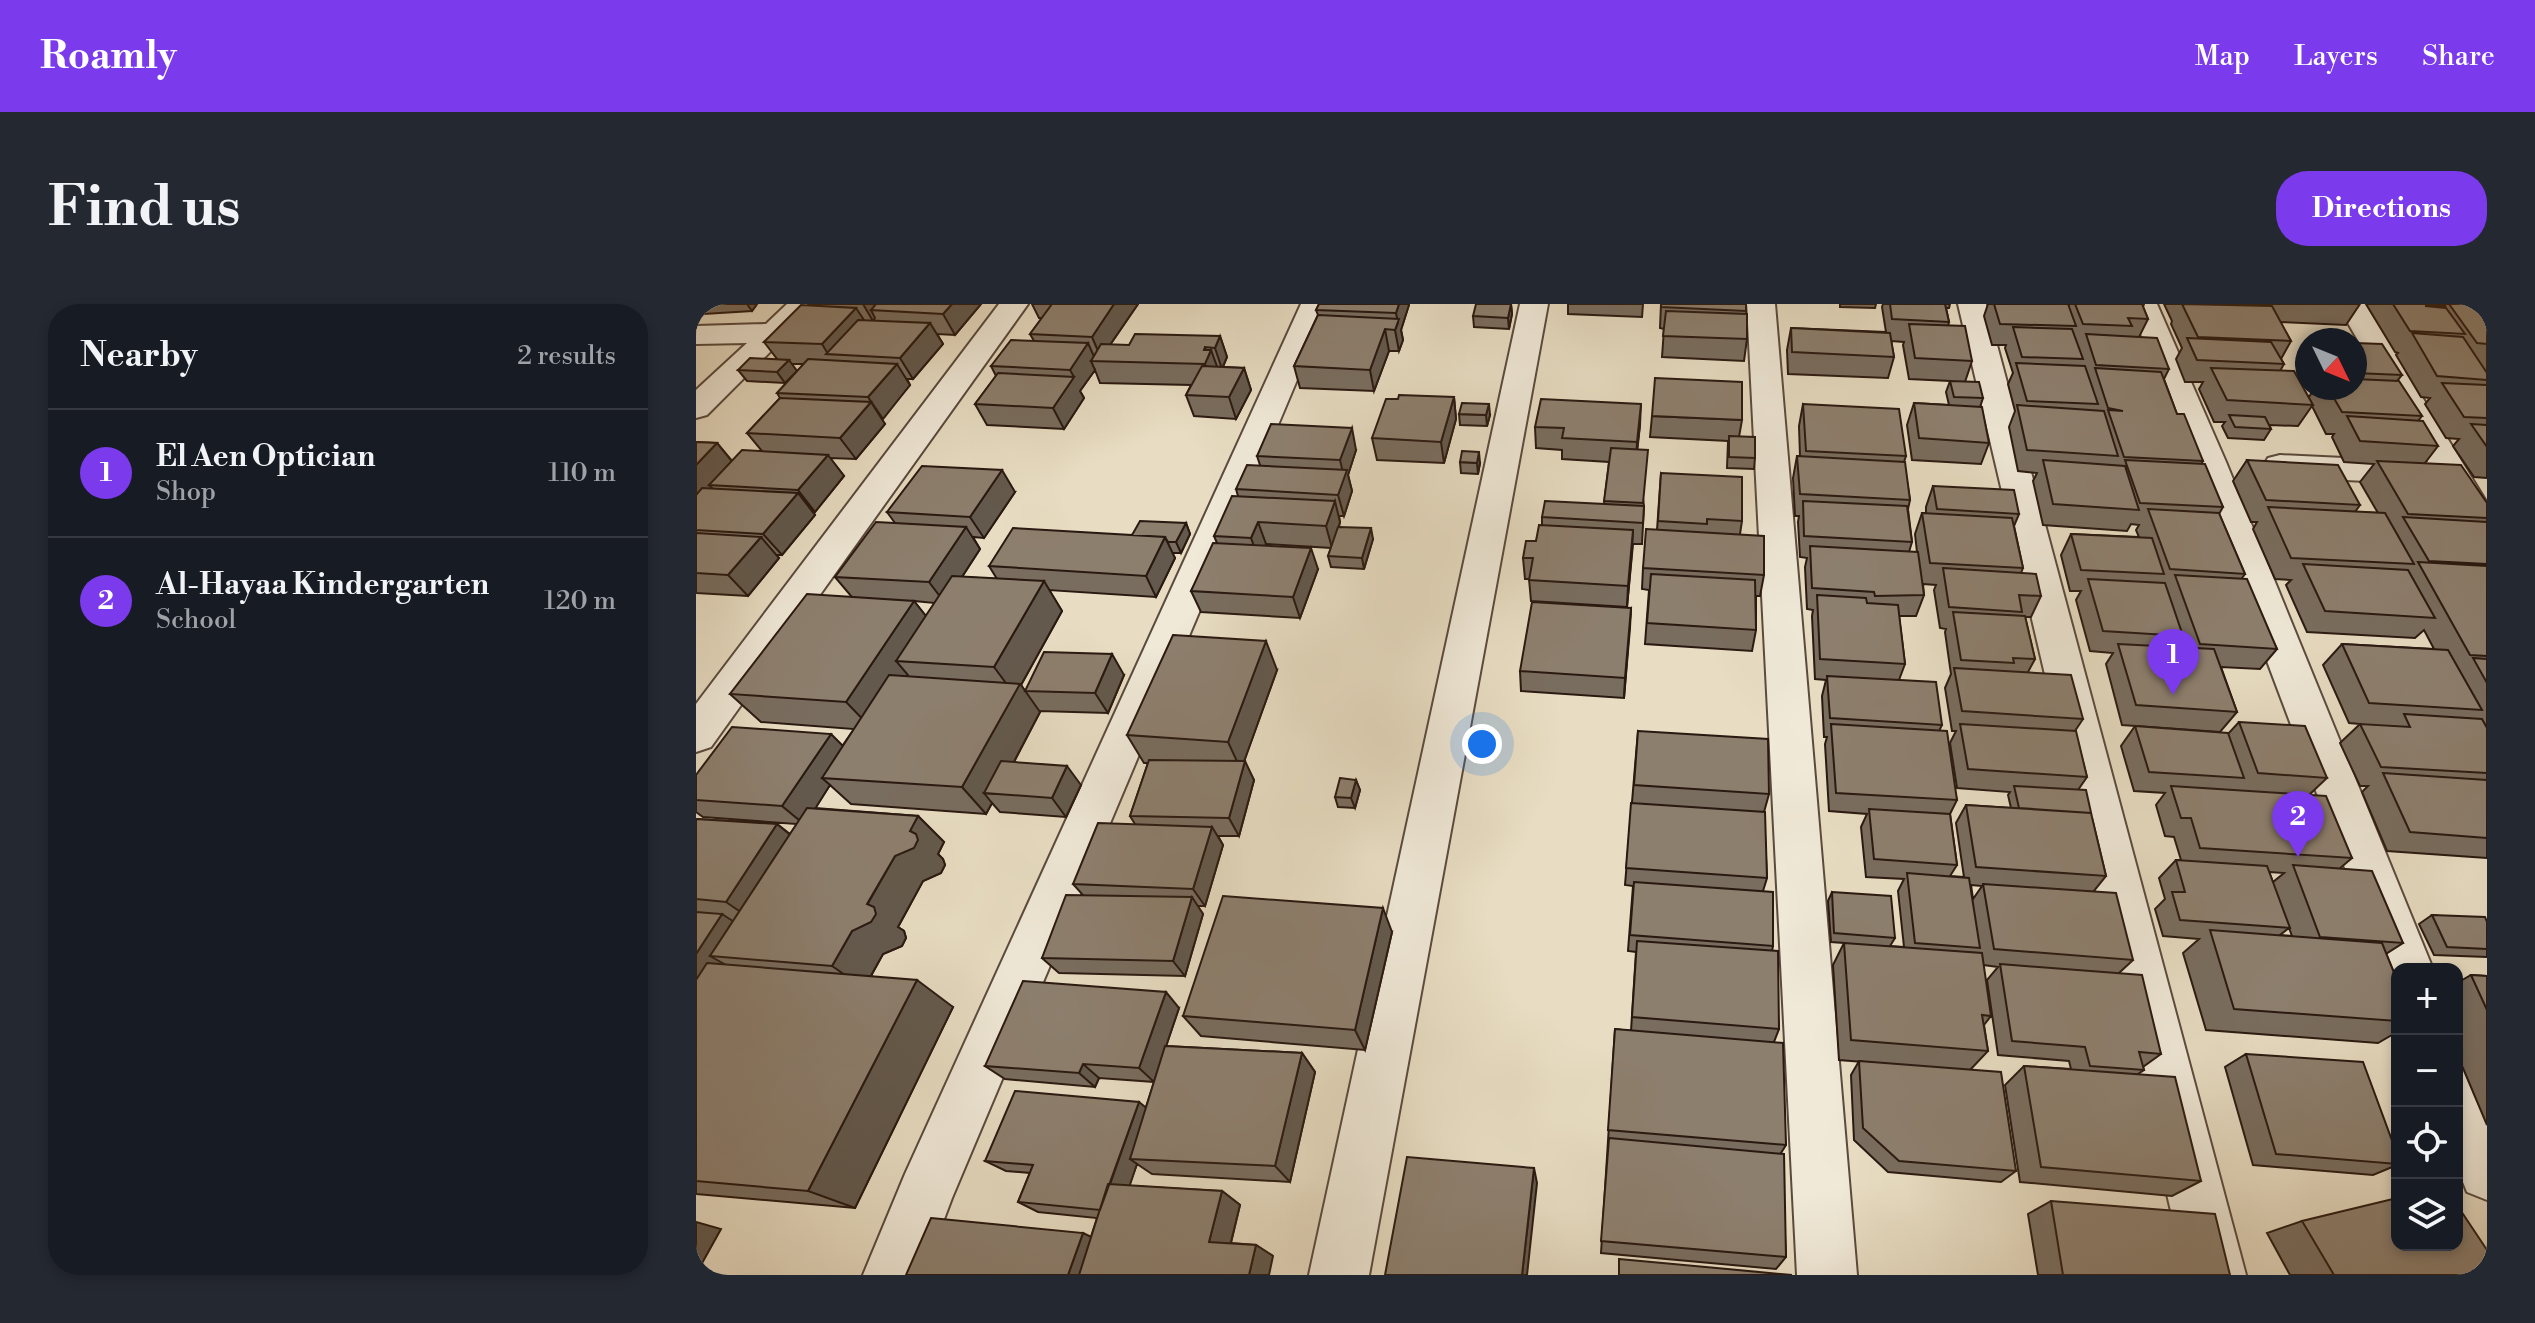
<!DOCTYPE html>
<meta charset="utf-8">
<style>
:root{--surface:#171b24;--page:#242831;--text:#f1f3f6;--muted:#9ea1a6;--line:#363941;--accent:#7c3aed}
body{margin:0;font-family:"Libre Bodoni",serif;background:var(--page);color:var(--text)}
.controls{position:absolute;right:24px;bottom:24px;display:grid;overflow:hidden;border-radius:16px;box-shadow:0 4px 12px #0003}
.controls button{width:72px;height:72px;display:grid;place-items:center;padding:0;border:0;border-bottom:2px solid var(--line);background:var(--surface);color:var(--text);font:40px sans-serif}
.compass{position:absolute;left:1599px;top:24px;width:72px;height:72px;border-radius:50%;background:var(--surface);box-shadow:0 4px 12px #0003;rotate:133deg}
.you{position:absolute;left:786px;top:440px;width:28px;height:28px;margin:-20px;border:6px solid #fff;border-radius:50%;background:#1a73e8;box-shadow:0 0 0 12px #1a73e833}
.badge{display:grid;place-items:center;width:52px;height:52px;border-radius:50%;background:var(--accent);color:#fff;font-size:26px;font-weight:700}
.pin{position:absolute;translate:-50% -66px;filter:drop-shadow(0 2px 4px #0008)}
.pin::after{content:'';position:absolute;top:42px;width:28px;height:24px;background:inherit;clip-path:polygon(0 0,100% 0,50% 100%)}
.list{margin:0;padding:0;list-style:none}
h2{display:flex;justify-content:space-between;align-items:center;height:104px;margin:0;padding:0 32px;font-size:34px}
h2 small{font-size:26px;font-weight:400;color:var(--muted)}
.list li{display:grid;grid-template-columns:52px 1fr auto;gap:24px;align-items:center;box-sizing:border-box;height:128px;padding:0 32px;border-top:2px solid var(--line)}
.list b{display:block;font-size:30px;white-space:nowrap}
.list p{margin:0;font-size:26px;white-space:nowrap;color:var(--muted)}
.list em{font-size:26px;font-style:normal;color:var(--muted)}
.icon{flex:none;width:44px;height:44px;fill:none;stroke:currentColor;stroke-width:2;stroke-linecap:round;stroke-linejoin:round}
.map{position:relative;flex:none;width:1791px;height:971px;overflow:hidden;border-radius:32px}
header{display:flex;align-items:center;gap:48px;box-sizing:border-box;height:112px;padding:0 40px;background:var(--accent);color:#fff}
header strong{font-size:38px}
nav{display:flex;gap:44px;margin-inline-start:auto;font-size:28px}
.intro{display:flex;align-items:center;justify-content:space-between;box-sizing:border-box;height:192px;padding:0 48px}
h1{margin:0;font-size:56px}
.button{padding:20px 36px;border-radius:32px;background:var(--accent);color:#fff;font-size:28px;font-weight:700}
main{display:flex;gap:48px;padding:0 48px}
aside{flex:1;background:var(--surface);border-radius:32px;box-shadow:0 4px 12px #0003}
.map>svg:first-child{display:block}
</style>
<header>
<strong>Roamly</strong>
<nav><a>Map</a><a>Layers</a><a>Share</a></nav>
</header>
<div class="intro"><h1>Find us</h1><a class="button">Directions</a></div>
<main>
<aside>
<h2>Nearby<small>2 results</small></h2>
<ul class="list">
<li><span class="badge">1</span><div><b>El Aen Optician</b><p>Shop</p></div><em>110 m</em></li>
<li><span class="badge">2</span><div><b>Al-Hayaa Kindergarten</b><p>School</p></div><em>120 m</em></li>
</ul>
</aside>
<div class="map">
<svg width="1791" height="971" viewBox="0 0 1791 971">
<rect width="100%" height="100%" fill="#e8ddc3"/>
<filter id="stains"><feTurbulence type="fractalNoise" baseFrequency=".0025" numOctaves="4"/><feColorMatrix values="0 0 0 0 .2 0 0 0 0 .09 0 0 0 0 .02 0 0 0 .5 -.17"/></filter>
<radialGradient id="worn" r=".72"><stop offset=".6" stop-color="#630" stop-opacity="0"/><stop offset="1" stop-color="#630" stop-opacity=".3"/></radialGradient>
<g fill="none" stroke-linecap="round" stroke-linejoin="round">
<!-- minor casing -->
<g stroke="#5a4a3e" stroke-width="4">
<path id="minor" d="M91,0H122L11,111L0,114V86L51,39L0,40V22L70,20Z
M303,0H332L15,443L0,448V400Z
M605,0H633L256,894L227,971H167L209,870Z
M824,0H852L673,971H613Z
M1051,0H1079L1161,971H1101Z
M1262,0H1290L1550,971H1490Z
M1433,0H1461L1530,158L1737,665H1701V684L1694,681L1687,665L1496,158Z
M1641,0H1669L1791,199V241L1778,238L1743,178L1735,180L1584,173L1572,170L1567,162L1572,154L1584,151L1732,158Z
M1761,764L1780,772L1791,799V896L1771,888L1761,863Z"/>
</g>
<!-- minor -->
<use href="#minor" fill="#f0e9d8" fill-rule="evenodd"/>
</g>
<!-- wall -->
<path fill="#796d5f" stroke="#2a1911" stroke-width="2" fill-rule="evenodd" d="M1,0H61L56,7L8,10Z
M112,0H285L259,31L241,30L247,40L217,75H211L214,81L185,115L189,120L160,155L134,154L148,172L119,208L116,207L119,211L86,251H80L83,254L52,292L0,289V138L21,139L36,157L66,147L51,129L84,94L81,89L108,60H95L89,79L51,77L42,66L81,55L68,38L113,2Z
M336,0H442L414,41H433L524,32L531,53L527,63L548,64L555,86L540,115L498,112L490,91L495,81L404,79L399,66L384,87L388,94L368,125L291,121L279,100L300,72L295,62L338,37L334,30L346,14H343Z
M623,0H713L705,26L707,36L703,47H693L678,87L604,84L598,62L622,11L620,6Z
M815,0L816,10L813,25L778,23L777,12Z
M872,0H947L946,13L872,10Z
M965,0H1050L1051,35L1048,57L966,53L968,25L964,24Z
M1144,0H1180L1179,4L1144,3Z
M1187,0H1254L1253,4H1250L1253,18L1252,22L1276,57L1269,78L1287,94L1284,103L1293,139L1285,160L1216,156L1211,121L1218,99L1253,101L1250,88L1254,77L1213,75L1207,41L1208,38L1195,37L1198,53L1192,74L1092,70L1091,46L1095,24L1190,28L1186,3Z
M1292,0H1372L1373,2V0H1448L1447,3L1452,15L1443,33L1473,65L1468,75L1481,110L1507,157L1505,160L1527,203L1523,210L1549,270L1546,274L1581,345L1564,365L1525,363L1541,408L1524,428L1426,421L1410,360L1417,349L1394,347L1380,296L1385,287H1374L1365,251L1375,230L1443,233L1440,226L1443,221L1435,220L1431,227L1347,221L1337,177L1341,169L1322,167L1313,123L1319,107L1312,80L1317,69L1309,44L1310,41H1296L1288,12Z
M1468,0H1664L1650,21L1584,18L1595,37L1585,55L1588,60L1584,67L1613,93L1616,88L1615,84H1659V39L1706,71L1701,77L1726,112L1722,117L1742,142L1729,159L1791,199V554L1691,547L1666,488L1672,482H1664L1644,439L1664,420L1653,419L1627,361L1646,340L1738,345L1728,326L1719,334L1611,328L1590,281L1595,276L1579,275L1557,225L1561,218H1555L1537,177L1551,156L1664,201L1659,208L1682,209L1664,178L1678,160L1648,158L1636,133L1638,130H1630L1616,102L1602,122L1573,121L1575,125L1568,136L1532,134L1526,122L1529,118H1518L1503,85L1507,78H1489L1480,55L1486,44L1475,20L1476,17Z
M1670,0H1748L1749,2L1750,0H1791V174L1778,173L1757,142L1763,135L1750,134L1729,100L1734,94L1725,93L1700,51L1702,49L1699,48Z
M1611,41V78L1600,58Z
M758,93L760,115L748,159L681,156L676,134L702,95Z
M1107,100L1210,152L1208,158L1214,196L1212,205L1216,238L1213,248H1221L1219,230L1226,209H1230V203L1237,182L1323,210L1318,222L1327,264L1325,269L1345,292L1335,313H1329L1339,355L1332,368L1387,415L1379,427L1391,473L1382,486L1396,514L1410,572L1397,588L1437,656L1423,669L1465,750L1447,763L1448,766L1442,770L1505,877L1476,892L1324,878L1309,781L1328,762L1375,765L1373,757L1302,751L1291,676L1302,663L1287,661L1295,712L1288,721L1292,747L1274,766L1320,867L1305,878L1192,868L1158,836L1155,771L1163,757L1168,758L1143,756L1137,661L1148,639L1135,638L1132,597L1136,588L1199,634L1194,642L1208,643L1202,587L1208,575L1170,573L1165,523L1171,510L1133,507L1129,440L1131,433H1128L1126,392L1130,376L1119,375L1116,312L1117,306L1111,305L1109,263L1111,254L1104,253L1102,218L1103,212H1099L1097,174L1101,152H1104L1103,122ZM1227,280L1240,281L1238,286L1244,324L1250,325L1249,328L1255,370L1249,384L1256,427H1260L1254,439L1261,484L1314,488L1312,491L1315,504L1270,501L1260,519L1268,573L1254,572L1261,561L1254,510L1261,496L1243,427L1246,421L1203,376L1209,360L1203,312H1220L1228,291ZM1275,581L1286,582L1277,595Z
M763,110L794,111L791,122L764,121Z
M956,112L1046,116L1043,133L1059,154L1058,165L1031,164L1032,137L954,133Z
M944,121L941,145L948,202L946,240H937L931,303L835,297L833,275H829L827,254L840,237L846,221V213L908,200L913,158L866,155V146L840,144L839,123Z
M660,146L652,171L656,187L648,212H643L644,218L643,223L677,235L668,265L635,263L632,252L635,244L570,240L569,242L622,265L604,314L505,308L495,287L521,239L518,232L542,192L540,185L564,161L561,152Z
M764,158L784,159L782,170L765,169Z
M965,169L1046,217L1044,230L1068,271L1064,292H1060V326L1056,347L949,340L953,286L946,285L947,264L961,226Z
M319,188L288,234L277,233L284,245L266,273L301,275L293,262L490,219L494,230L485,249H476L479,254L460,293L353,286L366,307L325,381L329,387L428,371L412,409L343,407L344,408L318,458L385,481L370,513L304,508L296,499L290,510L155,500L134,481L119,504L222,512L248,538L242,550L247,555L249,561L245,569L227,577L202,623L208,627L210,634L206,642L187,650L175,672L257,703L159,904L0,890V515L81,520L94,530L101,520L7,513L0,508V471L147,441L158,425L65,418L34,390L156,293L139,273L199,219L191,208ZM218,297L239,299L230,312Z
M935,304L928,394L825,387L824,367Z
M581,366L548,457L558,476L543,532H522L527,541L509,602H501L507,610L489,672L363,669L346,654L387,591L377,580L439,520L434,512L452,459H448L431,431Z
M1543,418L1631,474L1613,491L1656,554L1643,565L1707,639L1690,650L1701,676V728L1682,739L1510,726L1487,649L1503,635L1467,632L1459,605L1469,595L1463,574L1480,556H1485L1478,533L1469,532L1460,501L1469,489L1438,487L1425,442L1439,422L1532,430ZM1573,568L1588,569L1577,578ZM1593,624L1596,632L1584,631Z
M942,427L1073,490L1068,508L1071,574L1067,587L1077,642L1076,647L1083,725L1078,738L1090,841L1085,849L1090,953L1080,965L905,949L919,725L935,727L940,648L932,647L937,582L929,581Z
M660,476L664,486L659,504L642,503L639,493Z
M1736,611L1791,618V653L1738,651L1723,620Z
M696,628L669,746L505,732L487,712Z
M1775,671L1791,672V821L1761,750V679Z
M483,704L470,742L606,749L619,768L594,878L456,870L441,860L433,882L526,887L544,901L535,939L560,941L577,952L395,933L401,914L342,908L322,898L334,869L310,867L289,857L450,803L458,778L403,774L399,783L309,775L289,762Z
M1550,750L1701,850V861L1677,871L1557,861L1529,763Z
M1355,897L1534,971H1342L1332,910Z
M1606,917L1701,941L1791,971H1594L1571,929Z"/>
<!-- shaded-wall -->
<path fill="#63594d" stroke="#2a1911" stroke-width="2" d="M51,0H61L56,7Z
M167,0H192L175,6L179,14L177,17Z
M256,0H285L259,31L247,10Z
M418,0H442L405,54L396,33Z
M703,0H713V1L705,26L707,36L703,47L699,26L702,19L700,9Z
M815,0L816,10L813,25L812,14Z
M160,4L174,25L132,50L126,40Z
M234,19L247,40L217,75L204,54Z
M689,25L693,47L678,87L674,66Z
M524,32L531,53L526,65L519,44Z
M392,39L400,57H395L399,66L384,87L388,94L368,125L357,104L378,73L374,66Z
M509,43L512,53L515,46L523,68L516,82L509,60L508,46Z
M93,56L101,67L89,79L81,68Z
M201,60L214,81L187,115L172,93Z
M548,64L555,86L540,115L533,93Z
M758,93L760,115L748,159L745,138Z
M175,98L189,120L160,155L144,134Z
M793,100L794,111L791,122L790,111Z
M945,100L944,121L940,159L941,138Z
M656,124L660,146L652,171L656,187L648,212L642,191L648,173L644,156Z
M21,139L39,161L13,181L17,185L0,203V161Z
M783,148L784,159L782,170L781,159Z
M132,151L148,172L119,208L102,186Z
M306,166L319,188L288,234L274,213Z
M102,189L119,211L86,251L67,230Z
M639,197L644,218L636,244L630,222Z
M562,218L570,240L563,256L555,234Z
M490,219L494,230L485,249L480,238Z
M270,223L284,245L249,299L233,278Z
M675,224L677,235L668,265L666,254Z
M937,226L936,247L931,303L932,282Z
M65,233L83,254L52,292L32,271Z
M469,233L479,254L460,293L450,272Z
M615,244L622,265L604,314L597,293Z
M348,277L366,307L325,381L344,408L301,490L288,489L296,499L290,510L266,483L318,390L298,363Z
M218,297L241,326L200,357L212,371L177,426L150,398Z
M935,304L934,324L928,394L929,374Z
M570,337L581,366L545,466L532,438Z
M416,350L428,371L412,409L399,389Z
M135,430L155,450L126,474L134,481L109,521L86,502Z
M549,457L558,476L543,532L533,514Z
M371,462L385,481L370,513L356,494Z
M660,476L664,486L659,504L655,494Z
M222,512L248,538L242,550L247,555L249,561L245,569L227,577L202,623L208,627L210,634L206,642L187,650L168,684L136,662Z
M81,520L104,539L55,615L30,598Z
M516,523L527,541L509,602L497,585Z
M496,593L507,610L489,672L477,657Z
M687,604L696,628L669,746L659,726Z
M26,610L52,627L14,652L30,661L0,696V650Z
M221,676L257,703L159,904L112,887Z
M470,688L483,704L458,778L443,764Z
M606,749L619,768L594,878L579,862Z
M387,760L403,774L399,783L383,769Z
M443,798L458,810L434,855L441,860L422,916L405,906Z
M838,864L841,879L831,971H826Z
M526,887L544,901L532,950L513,938Z
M0,918L25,925L0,970Z
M387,929L412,941L402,971H372Z
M560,941L577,952L573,971H553Z"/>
<!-- building -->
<path fill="#8d7f6e" stroke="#2a1911" stroke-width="2" d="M180,0H256L247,10L175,6Z
M356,0H418L396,33L334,30Z
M623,0H703L700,9L620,6Z
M780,0H815L812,14L777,12Z
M965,0H1050V7L965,3Z
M1194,0H1249L1253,18L1196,15Z
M1298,0H1372L1380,22L1304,20Z
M1379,0H1446L1452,15L1432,14L1436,22L1387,20Z
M1486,0L1576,2L1595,37L1502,33Z
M1697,0H1748L1749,2H1729L1750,4L1769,30L1714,27Z
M1753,0H1791V40L1781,39Z
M105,1L160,4L126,40L68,38Z
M970,7L1051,10V35L967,32Z
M622,11L703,15L699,26L689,25L674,66L598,62Z
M162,16L234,19L204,54L130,50Z
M1213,20L1269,22L1276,57L1219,54Z
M1317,23L1376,25L1387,55L1326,53Z
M1095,24L1194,29L1198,53L1096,48Z
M1716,29L1767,33L1791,69V76L1741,72Z
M439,30L524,32L519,44L509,43L508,46H515L509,60L395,57L405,40L433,41Z
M1390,30L1461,34L1473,65L1400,61Z
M1491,34L1575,38L1588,60L1501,56Z
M315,36L392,39L374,66L295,62Z
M1659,39L1686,40L1706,71L1659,69Z
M54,54L93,56L81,68L42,66Z
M112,55L201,60L172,93L81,89Z
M1320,59L1389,62L1402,100L1331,97Z
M506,62L548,64L533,93L490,91Z
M1399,64L1465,68L1481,110H1488L1507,157L1428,153L1412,106L1427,107L1412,104Z
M1515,64L1598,67L1617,101L1531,96Z
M302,69L378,73L357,104L279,100Z
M959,74L1046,78V116L956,112Z
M1659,75L1703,77L1726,112L1646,108L1632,84H1659Z
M1254,77L1283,78L1287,94L1258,93Z
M1746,79L1791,81V114L1768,113Z
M703,91L758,93L745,138L676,134L690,95H702Z
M84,94L175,98L144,134L51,129Z
M845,95L945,100L941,138L866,134L868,124L839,123Z
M766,99L793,100L790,111L763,110Z
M1218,99L1286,103L1293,139L1223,134Z
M1107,100L1203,105L1210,152L1110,147Z
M1321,101L1408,107L1422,152L1331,146Z
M1533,111L1569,113L1575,125L1539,123Z
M1651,112L1727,117L1742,142L1664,137Z
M575,120L656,124L644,156L561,152Z
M1775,120L1791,121V143Z
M1033,132L1059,133V154L1033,153Z
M0,138L21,139L0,161Z
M915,144L952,146L947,199L908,197Z
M46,146L132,151L102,186L13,181Z
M766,147L783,148L781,159L764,158Z
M1101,152L1209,158L1214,196L1104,190Z
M1347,156L1429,162L1443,206L1357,200Z
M1429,156L1509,160L1527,203L1444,199Z
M1551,156L1642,161L1664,201L1570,196Z
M1681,157L1765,161L1791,199V214L1712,210Z
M551,161L651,166L642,191L540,185Z
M226,162L306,166L274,213L191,208Z
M965,169L1046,173V217L1011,215V220L962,217Z
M1237,182L1318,186L1323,210L1241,205Z
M6,184L102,189L67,230L0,226V191Z
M536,192L639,197L630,222L562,218L555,234L518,232Z
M849,197L948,202L947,219L846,213Z
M1107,197L1211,202L1216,238L1108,232Z
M1572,203L1689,209L1718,260L1595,254Z
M1452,205L1523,209L1549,270L1474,265Z
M1226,209L1316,214L1327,264L1234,259Z
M1707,213L1791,218V260L1733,257Z
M444,217L490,219L480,238H472L469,233L436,231Z
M180,218L270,223L233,278L139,273Z
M843,221L937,226L932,282L833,276L837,254H827L830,237H840Z
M642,223L675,224L666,254L632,252Z
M317,224L469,233L450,272L293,262Z
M950,225L1068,232V271L947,264Z
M0,229L65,233L32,271L0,269Z
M1375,230L1456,234L1468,270L1385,266Z
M517,239L615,244L597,293L495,287Z
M1114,242L1222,248L1228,291L1179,292L1178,288L1116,284Z
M1722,258L1791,262V352L1774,351Z
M1607,260L1712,266L1739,314L1629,307Z
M1247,264L1340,270L1345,292L1323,291L1326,308L1253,303Z
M955,270L1059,276L1060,326L951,319Z
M1479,271L1551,275L1581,345L1504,340Z
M256,272L348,277L298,363L200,357Z
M1392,275L1469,279L1487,332L1407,327Z
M111,290L218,297L150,398L34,390Z
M1121,291L1170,294L1171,299L1202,301L1209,360L1124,355Z
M836,298L935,304L929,374L824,367Z
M1257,308L1329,312L1339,355L1317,354L1318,359L1265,356Z
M477,331L570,337L532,438L431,431Z
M1422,340L1518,345L1541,408L1440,401Z
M1646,340L1752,346L1786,406L1673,399Z
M348,348L416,350L399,389L329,387Z
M1777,354L1791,355V379Z
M1258,364L1375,371L1387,415L1266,407Z
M193,371L324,380L266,483L126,474Z
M1131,372L1240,378L1246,421L1134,414Z
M1708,410L1786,415L1791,424V469L1685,463L1664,420L1714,423Z
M1543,418L1609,422L1631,474L1562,469Z
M1135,420L1251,427L1261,496L1140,489Z
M1264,420L1380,427L1391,473L1272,465Z
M1439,422L1532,429L1548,474L1453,468Z
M36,423L135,430L86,502L0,496V471Z
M942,427L1072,435L1073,490L938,481Z
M453,456L549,457L533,514L434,512Z
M305,457L371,462L356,494L288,489Z
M1687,469L1791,476V534L1714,528Z
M644,474L660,476L655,494L639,493Z
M1318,482L1390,486L1396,513L1395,509L1323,504Z
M1475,482L1630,492L1656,554L1504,544L1495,514H1485Z
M935,499L1069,508L1071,574L930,564Z
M1270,501L1395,509L1410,572L1280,563Z
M111,504L222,512L214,527L220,530L222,536L218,544L199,552L171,600L178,603L180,610L175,618L156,627L136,662L14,652Z
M1173,505L1254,510L1261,561L1178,555Z
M0,515L81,520L30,598L0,595Z
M402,519L516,523L497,585L377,580Z
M1480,556L1571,562L1594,624L1484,616L1476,588H1489Z
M1597,561L1676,567L1707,639L1624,633Z
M1211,569L1273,574L1284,644L1219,639Z
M938,578L1077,588V642L934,631Z
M1287,580L1420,589L1437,656L1298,645Z
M1136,588L1195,592L1199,634L1138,629Z
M370,591L496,593L477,657L346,654Z
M527,592L687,604L659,726L487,712Z
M0,608L26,610L0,650Z
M1736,611L1789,613L1791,618V645L1751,643Z
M1514,626L1686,639L1701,676V717L1538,705Z
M941,637L1082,647L1083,725L936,713Z
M1148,639L1286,649L1295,712L1286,711L1292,747L1155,736Z
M11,659L221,676L112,887L0,877V676Z
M1304,660L1446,671L1465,750L1443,748L1448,766L1394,762L1389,743L1316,737Z
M1775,671L1791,672V706Z
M327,677L470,688L443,764L387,760L383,769L289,762Z
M919,725L1087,739L1090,841L912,826Z
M469,742L606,749L579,862L434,855Z
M1550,750L1667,758L1701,850V860L1580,850Z
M1163,757L1305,768L1320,867L1203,857L1167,824Z
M1328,762L1479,773L1505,877L1345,863Z
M319,787L443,798L404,906L322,898L337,861L289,857Z
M913,834L1088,850L1090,953L905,937Z
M711,853L838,864L826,971H689Z
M412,880L526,887L513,938L560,941L553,971H383Z
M1701,894V941H1761V901L1791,946V971H1638L1606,917Z
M1355,897L1519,910L1534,971H1367Z
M235,914L387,929L372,971H210Z
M923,955L1096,971H923Z"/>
<rect width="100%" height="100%" filter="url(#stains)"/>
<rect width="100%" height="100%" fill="url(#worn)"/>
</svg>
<div class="controls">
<button>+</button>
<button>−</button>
<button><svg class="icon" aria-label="locate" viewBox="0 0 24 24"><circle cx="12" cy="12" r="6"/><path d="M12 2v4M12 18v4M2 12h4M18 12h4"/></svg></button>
<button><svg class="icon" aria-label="layers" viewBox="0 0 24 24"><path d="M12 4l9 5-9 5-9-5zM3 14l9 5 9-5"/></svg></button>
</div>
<svg class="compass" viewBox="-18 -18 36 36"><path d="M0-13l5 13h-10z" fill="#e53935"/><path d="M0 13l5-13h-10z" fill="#9ea1a6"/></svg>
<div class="you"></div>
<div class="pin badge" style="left:1477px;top:391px">1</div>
<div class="pin badge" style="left:1602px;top:553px">2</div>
</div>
</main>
